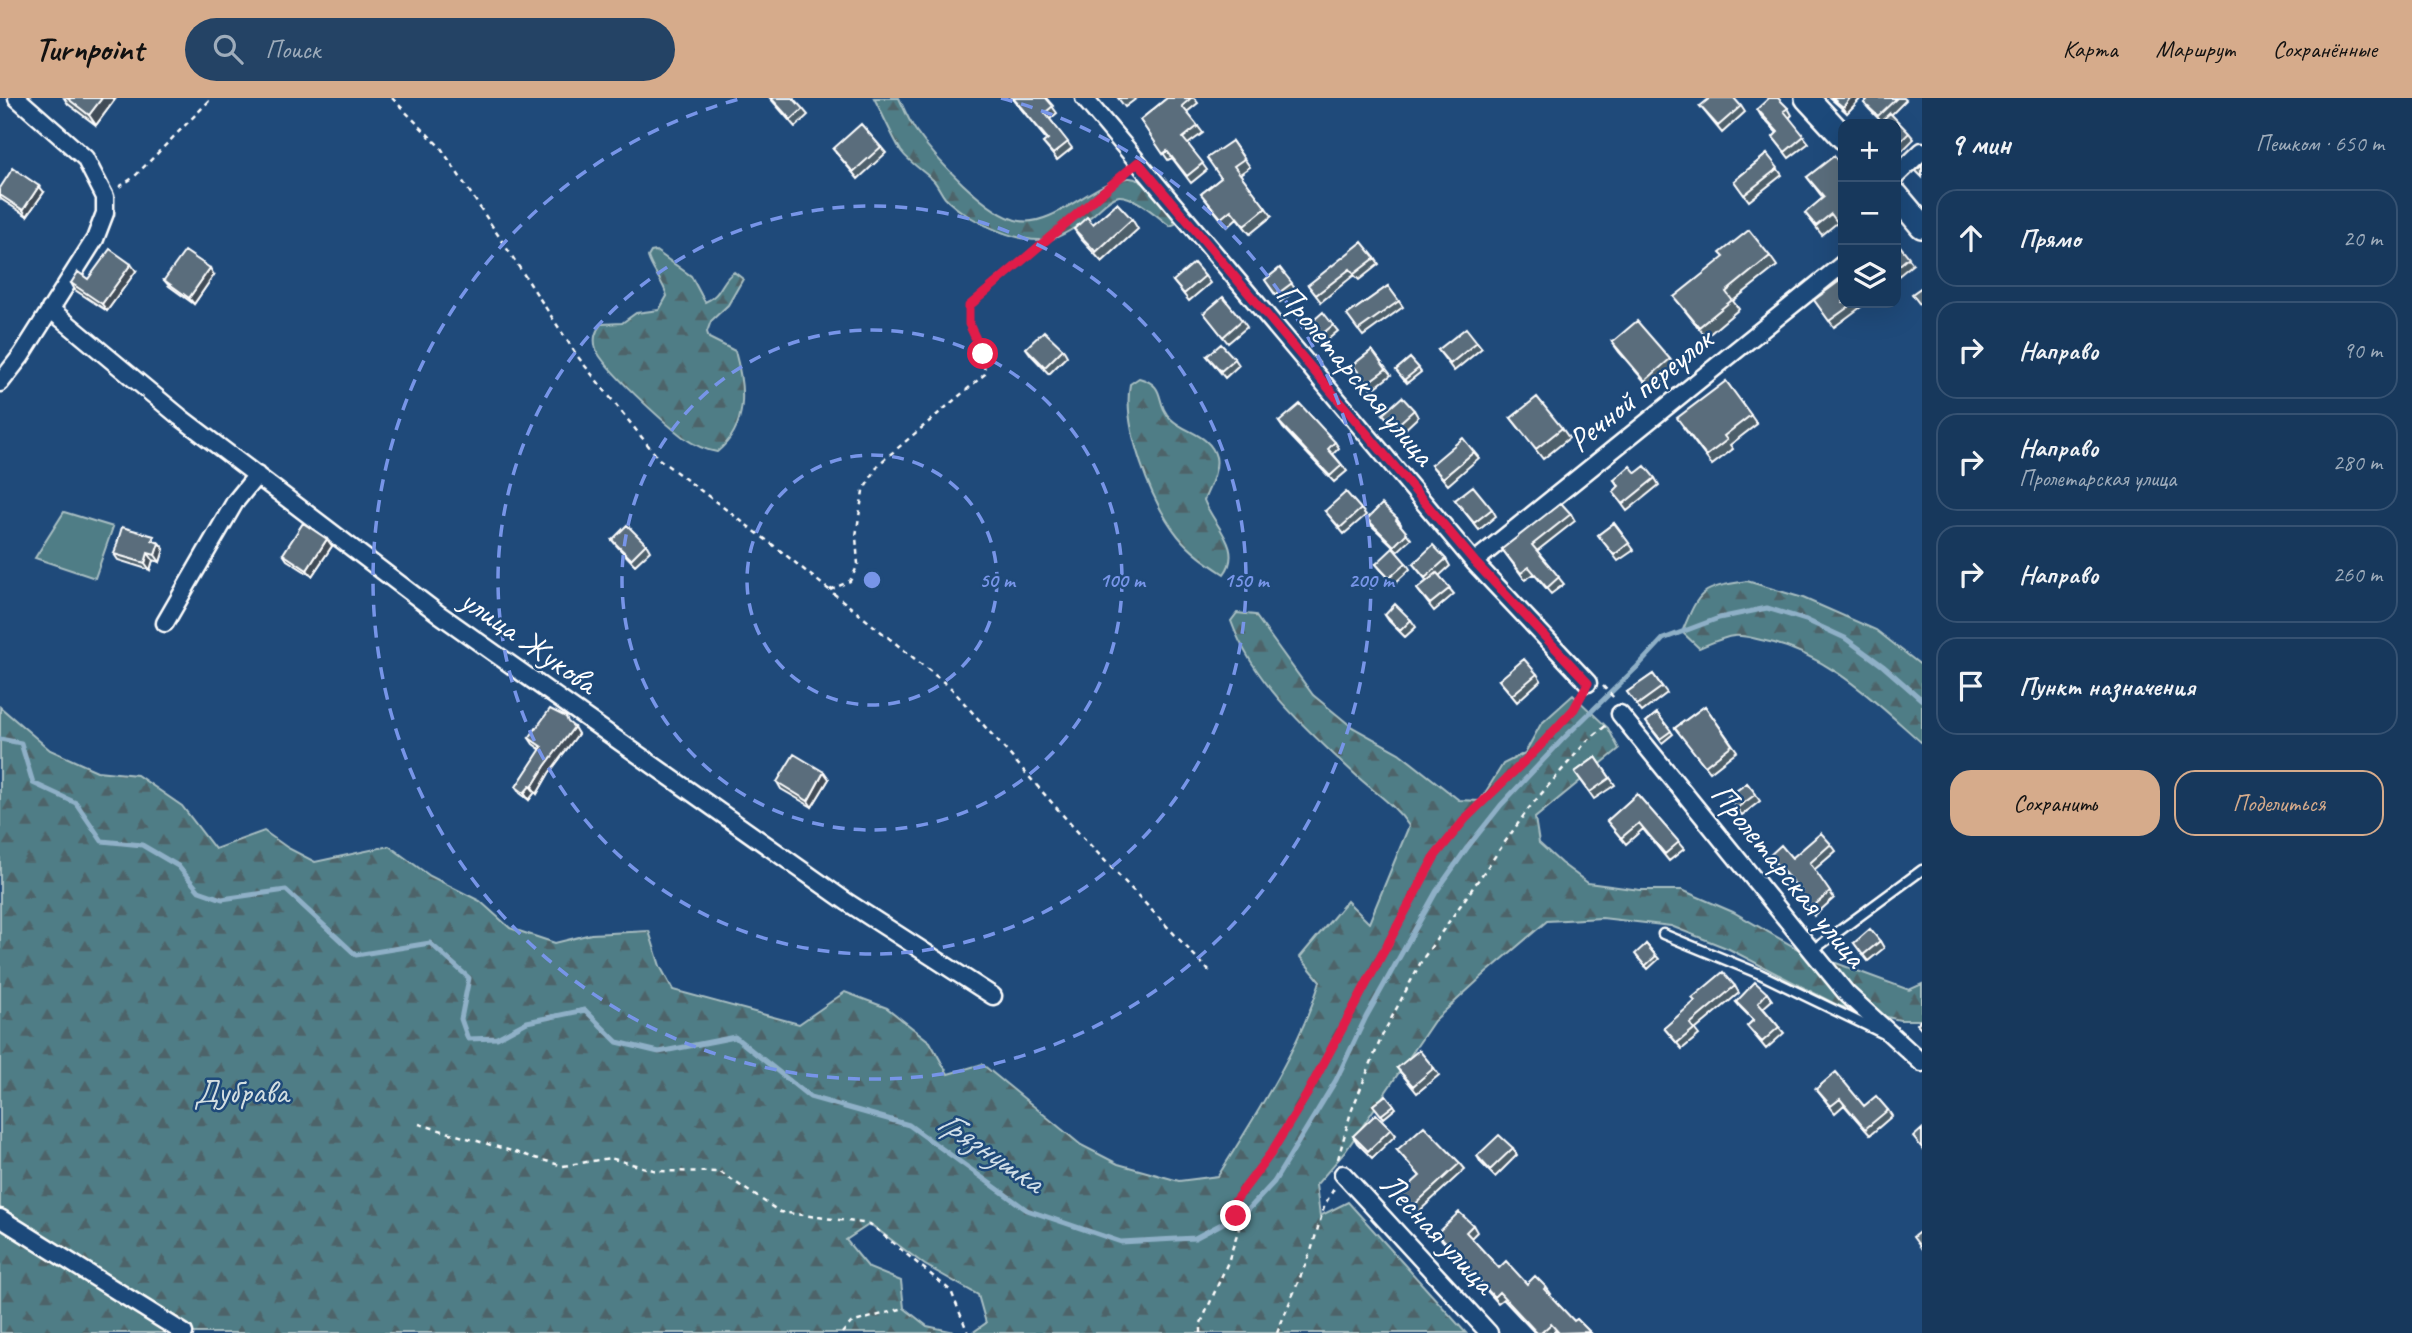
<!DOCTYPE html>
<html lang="ru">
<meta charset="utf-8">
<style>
:root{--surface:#17385c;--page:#244365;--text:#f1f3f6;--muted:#9eacbb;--line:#365272;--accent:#d6ab8b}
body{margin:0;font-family:Caveat,sans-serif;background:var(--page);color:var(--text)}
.controls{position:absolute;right:21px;top:21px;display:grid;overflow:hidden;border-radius:14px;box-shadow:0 7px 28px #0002}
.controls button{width:63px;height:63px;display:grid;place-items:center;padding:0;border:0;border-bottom:2px solid var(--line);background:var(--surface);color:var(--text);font:35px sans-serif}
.stop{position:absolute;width:21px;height:21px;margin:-16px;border:5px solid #e11d48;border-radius:50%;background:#fff}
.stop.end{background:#e11d48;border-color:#fff;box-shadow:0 2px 7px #0008}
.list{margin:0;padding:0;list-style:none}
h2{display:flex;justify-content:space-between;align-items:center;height:91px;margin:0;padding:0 28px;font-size:30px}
h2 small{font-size:23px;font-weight:400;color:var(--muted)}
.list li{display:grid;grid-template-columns:46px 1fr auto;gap:21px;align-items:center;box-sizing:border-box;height:98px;margin:0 14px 14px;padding:0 14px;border:2px solid var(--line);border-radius:21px}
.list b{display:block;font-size:26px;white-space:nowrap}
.list p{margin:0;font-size:23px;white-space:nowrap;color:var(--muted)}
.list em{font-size:23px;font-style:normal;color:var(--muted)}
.actions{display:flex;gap:14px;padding:21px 28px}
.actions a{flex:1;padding:16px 0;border:2px solid var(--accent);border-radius:21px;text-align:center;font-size:24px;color:var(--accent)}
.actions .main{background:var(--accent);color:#111}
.icon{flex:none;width:38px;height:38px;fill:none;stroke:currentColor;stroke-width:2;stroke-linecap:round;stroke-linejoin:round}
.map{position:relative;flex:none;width:1922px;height:1235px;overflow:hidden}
header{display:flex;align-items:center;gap:42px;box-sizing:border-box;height:98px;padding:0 35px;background:var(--accent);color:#111}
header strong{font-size:33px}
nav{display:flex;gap:38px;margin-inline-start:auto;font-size:24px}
.search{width:490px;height:63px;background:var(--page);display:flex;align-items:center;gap:18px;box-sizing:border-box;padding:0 24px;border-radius:38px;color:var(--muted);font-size:26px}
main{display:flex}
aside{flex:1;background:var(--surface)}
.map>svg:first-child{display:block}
</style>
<header>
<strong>Turnpoint</strong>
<div class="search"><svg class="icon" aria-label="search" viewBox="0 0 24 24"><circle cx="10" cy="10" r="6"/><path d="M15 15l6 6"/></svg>Поиск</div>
<nav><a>Карта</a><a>Маршрут</a><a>Сохранённые</a></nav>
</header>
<main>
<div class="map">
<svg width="1922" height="1235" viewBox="0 0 1922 1235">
<defs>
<pattern id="forest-firs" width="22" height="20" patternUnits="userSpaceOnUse" patternTransform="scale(1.75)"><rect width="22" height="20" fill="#507d86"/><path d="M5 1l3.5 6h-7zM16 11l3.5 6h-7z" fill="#4e6469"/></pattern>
</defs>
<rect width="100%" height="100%" fill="#1f4a7a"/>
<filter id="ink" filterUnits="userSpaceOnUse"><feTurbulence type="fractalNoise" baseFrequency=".0143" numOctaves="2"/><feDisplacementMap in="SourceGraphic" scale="14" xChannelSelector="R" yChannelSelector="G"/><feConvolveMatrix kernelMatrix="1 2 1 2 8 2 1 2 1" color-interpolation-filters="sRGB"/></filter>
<g filter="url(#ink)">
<!-- green -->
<path fill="#507d86" stroke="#a8bec2" stroke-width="2" d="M64,414L113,429L95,480L35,460Z"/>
<!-- forest -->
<path fill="url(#forest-firs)" stroke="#a8bec2" stroke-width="2" d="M874,0H899C904,11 909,23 916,33C935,60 988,118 1020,123C1055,129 1094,82 1128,80C1137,79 1144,86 1151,92C1163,102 1171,111 1175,126L1170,128C1158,119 1134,97 1119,98C1108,100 1098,114 1089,120C1079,127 1068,135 1057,139C1026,151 967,123 945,100C940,94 938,87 933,82C923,73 909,64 901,53C891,36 883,17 874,0Z
M656,153L691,178L705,204C722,197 721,182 734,174L743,181L728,207L711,223L707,234L709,240L735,253C745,289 749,328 717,354C705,352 694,347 683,339C666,326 602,269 596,251C593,241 595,234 601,226L622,225L636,215L659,212L667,198C663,183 652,173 648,159L651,154Z
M1139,280C1168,288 1154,305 1171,321C1185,335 1210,336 1216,359C1219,372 1209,390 1204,402C1213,427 1244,450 1224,476C1207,465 1191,454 1178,438C1151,404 1122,329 1130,286Z
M1747,483L1803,500L1876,532L1922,568V645C1874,603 1826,554 1761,542C1752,540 1743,537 1734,538C1723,539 1709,546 1699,550L1682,534C1700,491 1701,490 1747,483Z
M1237,515L1255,517L1313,597L1352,629L1399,655L1459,702L1480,703L1503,666L1525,655L1541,626L1573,597L1608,630L1619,651L1535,720L1539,745L1561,765L1588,785L1640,792H1682L1733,814L1798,851L1909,892L1922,886V922H1900L1839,908L1729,851L1671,828L1602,820L1547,823L1485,876L1434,923L1345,1054L1316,1087L1320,1118L1348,1104L1466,1235H972L986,1225L978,1197L925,1167L870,1126L846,1142L869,1170L901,1183L904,1210L927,1228L959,1235H0V609L50,652L97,673L137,677L182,708L215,751L264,733L288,750L315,764L389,748L430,778L480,803L510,830L555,845L591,836L649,833L660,868L673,892L799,926L845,894L887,910L930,944L948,976L982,966L1081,1047L1118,1066L1179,1083L1218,1078C1254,1020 1301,948 1320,883L1300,859L1347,803L1369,825L1409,728C1396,708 1377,696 1359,680C1311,635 1254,587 1231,523Z"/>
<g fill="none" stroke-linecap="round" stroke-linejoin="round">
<!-- stream -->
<path stroke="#8fb0c7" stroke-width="5" d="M0,641L21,645L33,685L76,705L102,743L142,747L178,768L199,793L222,801L286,792L356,857L430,845L469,880L461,921L468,941L497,940L527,924L585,912L617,944L659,954L735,939L810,999L909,1027L1027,1112L1121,1144L1195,1140L1248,1112L1274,1084L1336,982L1366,919L1436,794L1467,750L1501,707L1563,641L1637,569L1663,541L1719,520L1767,510L1806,522L1845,540L1883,568L1922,602"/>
<!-- lane casing -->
<g stroke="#fff" stroke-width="13">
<path id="lane" d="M1663,836L1760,876L1884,936
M1812,853L1922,772"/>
</g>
<!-- street casing -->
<g stroke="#fff" stroke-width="21">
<path id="street" d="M1084,0L1474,464L1588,585
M1896,78L1922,53
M50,211L180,319L439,516L847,804L993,898
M0,285L21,258L95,141L105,115V99L85,60L17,0
M1474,464L1843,166
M165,525L235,404L257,377
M1620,616L1847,896L1922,965
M1343,1076L1489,1235
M0,1120L184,1235"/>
</g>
<!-- secondary casing -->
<g stroke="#fff" stroke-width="28">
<path id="secondary" d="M1807,0L1843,39
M1896,97L1922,128"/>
</g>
<!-- path -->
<path stroke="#fff" stroke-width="2.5" stroke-dasharray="5 5" stroke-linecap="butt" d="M392,0L441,50L578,259L659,361L777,450L951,590L1075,731L1211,875
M119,89L134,79L212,0
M830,492L850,483L858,467L856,438L863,393L879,366L985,276L983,256L969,226V208L1126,74
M1603,588L1615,601
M419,1026L563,1068L610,1060L657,1073L720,1074L780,1114L870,1126L951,1193L968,1235
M1338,1061L1351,1014L1382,938L1422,862L1529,710L1587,643L1608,626
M842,1235L851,1225L904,1210
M1201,1235V1225L1228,1164L1240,1127L1232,1107L1271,1055L1308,996L1435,758L1466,720L1539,650L1574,611L1581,597
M1277,1235L1311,1153L1325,1106L1335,1089"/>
<!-- lane -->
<use href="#lane" stroke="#1f4a7a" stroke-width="8"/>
<!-- street -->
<use href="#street" stroke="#1f4a7a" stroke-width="16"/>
<!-- secondary -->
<use href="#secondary" stroke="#1f4a7a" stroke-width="23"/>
</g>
<!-- wall -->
<path fill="#4d5e6b" stroke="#fff" stroke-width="2" d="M64,0H116L96,27L68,6Z
M770,0L803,11L808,17L795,29Z
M1012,0H1046L1057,15L1050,21L1072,50L1057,62L1043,45L1047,42Z
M1118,0H1137L1125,9Z
M1167,0H1194L1198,5L1187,14L1203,35L1188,46L1207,72L1191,85L1172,60L1168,62L1140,22Z
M1830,0H1861L1847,15Z
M1869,0H1904L1906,2L1891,17L1909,35L1914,41L1896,59V26L1881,23L1869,11L1864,5Z
M1700,8H1741L1745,14L1722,35Z
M1788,10L1792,17L1789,20L1809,45L1789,60L1773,39L1777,35L1761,18L1757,11Z
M1232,43L1250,69L1240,76L1272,118L1250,136L1237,120L1227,129L1201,96L1221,80Z
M881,49L886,55L858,81L833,51Z
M1767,56L1782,77L1749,103L1734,83Z
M1843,70V133L1837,125L1822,137L1805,115L1823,100L1807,79Z
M0,90L44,94L27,118L1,101L0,99Z
M1132,121L1138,131L1102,164L1081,141L1074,131L1093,126Z
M1896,143L1913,166L1896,180Z
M1770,158L1777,168L1733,203L1739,211L1706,239L1674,199Z
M1375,160L1379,166L1359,182L1354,177L1321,204L1308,187Z
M1280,170L1296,192L1280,204L1265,182Z
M136,173L107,213L75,192L71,185L88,181Z
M214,177L194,206L169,188L164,182Z
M1205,178L1210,185L1189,203L1173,183Z
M1388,188L1403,209L1363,238L1347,217Z
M1814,202L1857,205L1861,209L1834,229Z
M1204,215L1242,222L1247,229L1228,245Z
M1333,227L1338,233L1321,247L1306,229Z
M1477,244L1482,250L1454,273L1438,252Z
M1612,244L1670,261L1677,271L1652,292L1619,254Z
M1026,250L1063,251L1067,258L1049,276L1031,257Z
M1372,252L1391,277L1372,292L1353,267Z
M1207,258L1235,261L1239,267L1225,280Z
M1410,260L1421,274L1407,285L1396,272Z
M1726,283L1757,326L1730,347L1733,351L1712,367L1683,329Z
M1414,312L1418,319L1400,336L1383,316Z
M1511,320L1562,330L1569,340L1543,361Z
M1279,324L1335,344L1339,350L1333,356L1347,373L1334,384L1283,330Z
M1474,354L1479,360L1448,387L1431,367Z
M1636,375L1655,380L1659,387L1627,413L1613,394L1619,389L1614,382Z
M1455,402L1492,411L1496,418L1479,432Z
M1361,411L1366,417L1344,436L1325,413Z
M1571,416L1575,423L1537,453L1564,486L1551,496L1534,476L1525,482L1502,451Z
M1397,420L1401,426L1400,427L1411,441L1398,453L1371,427L1367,421Z
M1614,425L1634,452L1618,463L1598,437Z
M327,441L332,448L312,478L287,462L283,456Z
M612,442L646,446L650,453L635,467L617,448Z
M158,444L159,445L164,451L160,464L153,462L150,472L118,462L114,456Z
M1446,461L1450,468L1439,478L1454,496L1434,513L1417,491L1427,483L1413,466Z
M1406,465L1410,471L1393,487L1376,466Z
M1385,517L1411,522L1416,529L1405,539L1389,523Z
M1537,576L1541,582L1517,604L1499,582Z
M1653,576L1667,595L1642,614L1627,594Z
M1705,608L1737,653L1710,674L1675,630Z
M1657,615L1673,636L1662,645L1646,624Z
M571,627L578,636L549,675L537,696L535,694L529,702L520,695L516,689L541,652L533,646L529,640Z
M1596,659L1615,687L1594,701L1575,674Z
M824,674L829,681L812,709L781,691L777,684Z
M1747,685L1760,703L1742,717L1728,699Z
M1637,696L1684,751L1669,763L1643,731L1626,746L1607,723Z
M1831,746L1836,753L1814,772L1834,800L1814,818L1799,797L1801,795L1769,758L1792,760Z
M1880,843L1884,850L1868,863L1854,845Z
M1646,846L1659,861L1648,871L1637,859Z
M1735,888L1739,895L1695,932L1699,937L1682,951L1664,930Z
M1767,895L1772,902L1763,910L1784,935L1766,951L1747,928L1753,922L1741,910L1736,904Z
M1397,970H1434L1439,977L1417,995Z
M1816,991L1864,1008L1888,1012L1892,1018L1870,1037L1844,1007L1835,1015Z
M1386,997L1396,1010L1384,1020L1373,1007Z
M1391,1031L1396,1037L1372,1060L1357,1045L1353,1038Z
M1513,1050L1517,1057L1495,1079L1481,1065L1477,1058Z
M1397,1052L1460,1065L1465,1071L1416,1116L1399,1097L1420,1078Z
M1473,1127L1477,1134L1471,1140L1499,1170L1527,1186L1546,1189L1551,1196L1549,1197L1574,1223L1577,1221L1591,1235H1557L1555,1233L1553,1235H1535L1503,1201L1498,1205L1478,1183L1477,1184L1461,1166L1456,1159L1458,1158L1442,1142L1437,1135Z"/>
<!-- shaded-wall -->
<path fill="#3f4c57" stroke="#fff" stroke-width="2" d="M102,0H116L96,27L89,17Z
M1850,0H1861L1847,15L1843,9Z
M39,88L44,94L27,118L23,112Z
M131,166L136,173L107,213L102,206Z
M210,170L214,177L194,206L189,200Z
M327,441L332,448L312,478L307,472Z
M159,445L164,451L160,464L155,457Z
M148,455L153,462L150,472L145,465Z
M574,629L578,636L549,675L537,696L532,689L545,668Z
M824,674L829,681L812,709L808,703Z
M530,688L535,694L529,702L524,695Z"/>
<!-- building -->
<path fill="#5a6d7c" stroke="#fff" stroke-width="2" d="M67,0H102L89,17Z
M771,0H793L803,11L791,22Z
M1013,0H1046L1053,8L1045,15L1068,44L1053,56L1043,45L1048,41Z
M1167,0H1191L1182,8L1198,28L1183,40L1203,65L1187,78L1167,53L1163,56L1140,22Z
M1710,0H1734L1741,8L1718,28L1700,8Z
M1769,0H1778L1788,10L1784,13L1804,38L1785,54L1773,39L1778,34L1757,11Z
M1832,0H1850L1843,9Z
M1869,0H1897L1878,18L1864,5Z
M1890,15L1909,35L1896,48V26H1878Z
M861,26L881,49L853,74L833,51Z
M1232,43L1244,61L1234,68L1266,110L1244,128L1231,112L1221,120L1201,96L1221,80L1207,60Z
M1767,56L1778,70L1744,97L1734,83Z
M1834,58L1843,70V132L1831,116L1816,128L1805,115L1824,99L1807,79Z
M1922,67V79L1916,73Z
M13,70L39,88L23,112L0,97V90Z
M1117,105L1132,121L1096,154L1074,131L1087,119L1093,126Z
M1749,132L1770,158L1726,194L1732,202L1699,229L1674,199L1724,159L1720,155Z
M1896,143L1909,159L1896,170Z
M1362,144L1375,160L1354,176L1350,171L1316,197L1308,187Z
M110,151L131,166L102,206L71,185L78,174L88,181Z
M185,153L210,170L189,200L164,182Z
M1194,165L1205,178L1184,196L1173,183Z
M1280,170L1292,185L1276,197L1265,182Z
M1841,182L1843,186V205H1854L1829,223L1814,202Z
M1388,188L1399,203L1358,232L1347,217Z
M1922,189V209L1912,196Z
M1223,199L1242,222L1223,239L1204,215Z
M1323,214L1333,227L1316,241L1306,229Z
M1637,223L1670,261L1645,283L1612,244Z
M1466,230L1477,244L1450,266L1438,252Z
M1044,233L1063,251L1045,269L1026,250Z
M1221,246L1235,261L1221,273L1207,258Z
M1372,252L1386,271L1367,285L1353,267Z
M1410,260L1419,270L1404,282L1396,272Z
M1726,283L1751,317L1724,338L1727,342L1706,358L1677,320Z
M1402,299L1414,312L1395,329L1383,316Z
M1537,299L1562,330L1536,351L1511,320Z
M1300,306L1335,344L1328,351L1342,367L1330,378L1279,324Z
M1463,340L1474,354L1443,380L1431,367Z
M1630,368L1636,375L1645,368L1655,380L1623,406L1613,394L1619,388L1614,382Z
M1473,388L1492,411L1474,425L1455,402Z
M1346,394L1361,411L1340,430L1325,413Z
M1561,405L1571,416L1532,447L1559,479L1547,490L1529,469L1521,475L1502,451Z
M1382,406L1397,420L1396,422L1407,435L1394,448L1367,421Z
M303,425L327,441L307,472L283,456Z
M1614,425L1629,445L1614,457L1598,437Z
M627,427L646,446L631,461L612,442Z
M122,429L154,438L152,442L159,445L155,457L148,455L145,465L114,456Z
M1433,447L1446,461L1425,480L1413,466Z
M1393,450L1406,465L1389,480L1376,466Z
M1437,475L1450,490L1430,506L1417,491Z
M1395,506L1411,522L1400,533L1385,517Z
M1524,561L1537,576L1512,597L1499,582Z
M1653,576L1662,589L1637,607L1627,594Z
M1705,608L1732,647L1705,668L1675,630Z
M550,611L566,619L568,624L574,629L545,668L532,689L530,688L524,695L516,689L542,649L529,640Z
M1657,615L1671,633L1660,641L1646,624Z
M794,656L824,674L808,703L777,684Z
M1596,659L1610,680L1590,694L1575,674Z
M1747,685L1756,696L1737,710L1728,699Z
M1637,696L1679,744L1665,756L1639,725L1621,740L1607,723Z
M1821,735L1831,746L1810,765L1830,794L1810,811L1799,797L1802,794L1769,758L1781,747L1792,760Z
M1870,831L1880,843L1863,857L1854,845Z
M1646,846L1656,858L1645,868L1635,856Z
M1723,874L1735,888L1690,926L1694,931L1677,945L1664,930L1695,903L1692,900Z
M1755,884L1767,895L1758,905L1779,929L1762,944L1747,928L1754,922L1736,904Z
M1922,921V931L1917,926Z
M1419,952L1434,970L1413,988L1397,970Z
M1836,974L1864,1008L1876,998L1888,1012L1865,1031L1840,1001L1831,1008L1816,991Z
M1386,997L1394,1007L1381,1017L1373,1007Z
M1376,1016L1391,1031L1368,1053L1353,1038Z
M1424,1028L1460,1065L1411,1110L1399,1097L1420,1078L1397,1052Z
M1922,1031V1050L1913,1039Z
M1499,1037L1513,1050L1490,1072L1477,1058Z
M1459,1114L1473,1127L1466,1134L1499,1170L1506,1163L1527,1186L1535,1178L1546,1189L1544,1191L1574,1223L1577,1221L1590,1234L1559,1235L1551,1226L1541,1235H1537L1499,1194L1494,1199L1473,1176L1472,1177L1456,1159L1458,1157L1437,1135Z
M1922,1132V1151L1913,1139Z"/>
</g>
<g fill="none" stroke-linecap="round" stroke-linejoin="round" filter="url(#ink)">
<!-- route -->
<path stroke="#e11d48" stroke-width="9" d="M983,256L969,226V208L1138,64L1475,464L1588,585L1574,611L1539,649L1466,720L1435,758L1307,996L1271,1055L1232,1107L1236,1118"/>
</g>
<!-- distance rings -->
<g fill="none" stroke="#7795e8" stroke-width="3.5" stroke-dasharray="12 9">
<circle cx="872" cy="482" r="125"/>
<circle cx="872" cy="482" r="250"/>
<circle cx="872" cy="482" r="374"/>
<path d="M1001 0A499 499 0 1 1 743 0"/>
</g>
<g text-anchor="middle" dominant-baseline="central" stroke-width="5" stroke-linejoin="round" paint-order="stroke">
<!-- street labels -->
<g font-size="33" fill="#fff" stroke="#1f4a7a">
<text transform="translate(1356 276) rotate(50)">Пролетарская улица</text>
<text transform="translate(1640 292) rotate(-39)">Речной переулок</text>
<text transform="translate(529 543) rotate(35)">улица Жукова</text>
<text transform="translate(1789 777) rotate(51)">Пролетарская улица</text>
<text transform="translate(1438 1135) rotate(47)">Лесная улица</text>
</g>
<!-- park labels -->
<g font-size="33" fill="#d3dee1" stroke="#1f4a7a">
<text x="241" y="994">Дубрава</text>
</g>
<!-- water labels -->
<g font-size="35" font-style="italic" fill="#d0dee8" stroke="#1f4a7a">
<text transform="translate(991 1053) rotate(34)">Грязнушка</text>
</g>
</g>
<circle cx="872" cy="482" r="10" fill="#7795e8" stroke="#1f4a7a" stroke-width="3.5"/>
<g font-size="21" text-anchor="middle" font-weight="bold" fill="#7795e8" stroke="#1f4a7a" stroke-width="5" stroke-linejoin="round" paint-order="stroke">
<text x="997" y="489">50 m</text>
<text x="1122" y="489">100 m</text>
<text x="1246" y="489">150 m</text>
<text x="1371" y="489">200 m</text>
</g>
</svg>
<div class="controls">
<button>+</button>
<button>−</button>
<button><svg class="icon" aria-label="layers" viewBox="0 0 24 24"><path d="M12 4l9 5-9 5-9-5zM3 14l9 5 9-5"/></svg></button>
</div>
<div class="stop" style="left:983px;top:256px"></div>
<div class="stop end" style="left:1236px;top:1118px"></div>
</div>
<aside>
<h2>9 мин<small>Пешком · 650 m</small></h2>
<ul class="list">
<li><svg class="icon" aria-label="ahead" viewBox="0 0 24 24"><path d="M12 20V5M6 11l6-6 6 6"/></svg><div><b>Прямо</b></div><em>20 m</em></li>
<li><svg class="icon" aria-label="right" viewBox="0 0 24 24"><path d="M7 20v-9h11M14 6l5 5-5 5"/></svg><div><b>Направо</b></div><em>90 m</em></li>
<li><svg class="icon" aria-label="right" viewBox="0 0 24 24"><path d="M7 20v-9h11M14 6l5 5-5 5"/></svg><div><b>Направо</b><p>Пролетарская улица</p></div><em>280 m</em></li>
<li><svg class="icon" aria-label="right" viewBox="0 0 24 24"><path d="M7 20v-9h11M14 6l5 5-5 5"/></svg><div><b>Направо</b></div><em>260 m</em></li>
<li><svg class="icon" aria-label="arrive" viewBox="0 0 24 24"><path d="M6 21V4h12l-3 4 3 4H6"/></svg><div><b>Пункт назначения</b></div></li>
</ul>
<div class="actions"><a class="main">Сохранить</a><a>Поделиться</a></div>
</aside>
</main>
